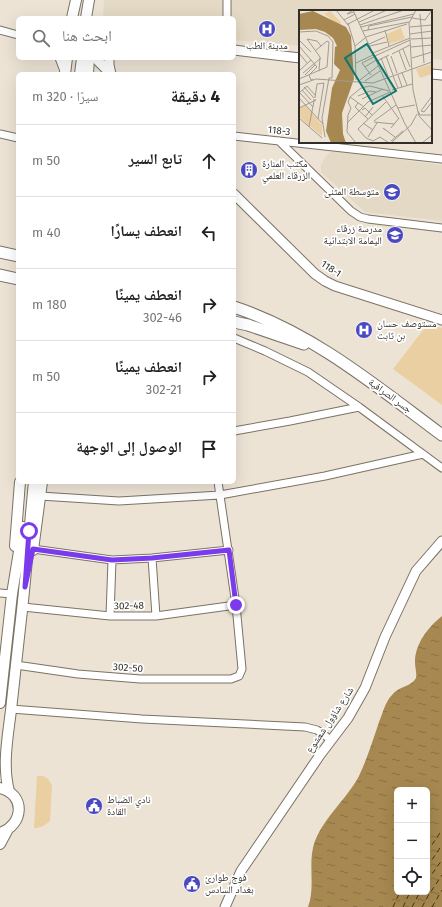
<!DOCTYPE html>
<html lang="ar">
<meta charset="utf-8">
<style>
:root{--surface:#fff;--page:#f2f2f2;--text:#222;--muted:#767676;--line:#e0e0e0}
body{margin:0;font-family:"Fira Sans","Noto Naskh Arabic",sans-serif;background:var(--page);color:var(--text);direction:rtl}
.controls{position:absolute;right:12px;bottom:12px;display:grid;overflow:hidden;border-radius:6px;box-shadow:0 4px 16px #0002}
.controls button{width:36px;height:36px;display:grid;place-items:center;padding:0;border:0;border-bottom:1px solid var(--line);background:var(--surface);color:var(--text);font:20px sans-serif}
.stop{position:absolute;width:12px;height:12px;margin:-9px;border:3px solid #7c3aed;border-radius:50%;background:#fff}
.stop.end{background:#7c3aed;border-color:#fff;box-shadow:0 1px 4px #0008}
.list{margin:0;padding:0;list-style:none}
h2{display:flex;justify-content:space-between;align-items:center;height:52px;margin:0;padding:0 16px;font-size:17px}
h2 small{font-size:13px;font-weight:400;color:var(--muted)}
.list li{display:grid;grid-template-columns:26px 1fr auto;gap:12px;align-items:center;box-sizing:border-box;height:72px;padding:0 16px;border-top:1px solid var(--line)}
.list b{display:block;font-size:15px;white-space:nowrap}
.list p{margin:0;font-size:13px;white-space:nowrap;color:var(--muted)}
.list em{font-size:13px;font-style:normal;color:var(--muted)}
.icon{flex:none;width:22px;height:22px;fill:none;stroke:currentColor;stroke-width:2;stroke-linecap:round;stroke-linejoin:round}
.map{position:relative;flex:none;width:442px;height:907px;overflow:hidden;direction:ltr}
.search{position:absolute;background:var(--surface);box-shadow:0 4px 16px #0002;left:16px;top:16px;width:220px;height:44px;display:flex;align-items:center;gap:10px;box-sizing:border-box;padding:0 14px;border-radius:6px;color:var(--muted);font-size:15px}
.panel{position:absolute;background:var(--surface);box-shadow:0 4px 16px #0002;left:16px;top:72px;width:220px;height:412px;border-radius:6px;direction:rtl}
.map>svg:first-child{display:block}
</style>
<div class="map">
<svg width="442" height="907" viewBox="0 0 442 907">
<defs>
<pattern id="water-ripples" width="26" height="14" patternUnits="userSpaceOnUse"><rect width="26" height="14" fill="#a78850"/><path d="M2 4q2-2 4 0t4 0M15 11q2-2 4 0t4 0" fill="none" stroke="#897042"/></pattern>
</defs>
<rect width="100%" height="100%" fill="#ece3d5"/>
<!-- built -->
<path fill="#e4d9c4" d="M104,0H442V60L431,59V11H300V46L234,40V18H103Z
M332,151L442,165V221L365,212L321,172V165L326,156Z"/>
<!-- green -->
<path fill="#eacfa2" d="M427,325L442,328V405L393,369Z
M37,776H43L48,779L52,785L50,821C44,826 41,828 34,828Z"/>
<!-- water -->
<path fill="url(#water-ripples)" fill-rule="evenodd" d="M442,616V907H308C316,886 307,862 315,841C325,816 346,800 359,776C367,759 373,740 379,722C383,713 385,702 392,695C399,686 411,687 416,678C417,673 415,668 415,662C415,644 428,627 442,616ZM397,790H427V892H397Z"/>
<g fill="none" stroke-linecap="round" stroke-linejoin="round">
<!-- ferry -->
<path stroke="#4a3404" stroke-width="1" stroke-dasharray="5 4" stroke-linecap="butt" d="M427,852L442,830
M427,867L442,845
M427,881L442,860
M393,907L400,892
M403,907L410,892
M412,907L420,892
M422,907L428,896L442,875
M432,907L442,890"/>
<!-- minor casing -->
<g stroke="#7a7366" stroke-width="9">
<path id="minor" d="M227,0V18
M0,30L18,35
M59,58L64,71
M0,134L18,138
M234,136L442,159
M279,141L351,211L360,217L368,219L442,228
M234,338L265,351L308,372L359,407L442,468
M234,431L290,421L359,407
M40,496L119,501L220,495L325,476L423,454
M33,549L112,560L152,558L229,550
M152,558L156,616
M0,593L12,594
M23,607L110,616H156L236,605
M110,616L112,560
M16,665L78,674L140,679H231L239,676L242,669L236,605L218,482
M11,709L142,719L305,727L317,730L331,740"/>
</g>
<!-- tertiary casing -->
<g stroke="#7a7366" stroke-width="11">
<path id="tertiary" d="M234,50L300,58
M95,58L111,74
M109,58V65L111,74
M431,74L442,75
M234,194L315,274L325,281L335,286L442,320
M225,907L241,871L320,755L348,718L365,688L385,637L416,571L442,541"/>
</g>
<!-- secondary casing -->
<g stroke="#7a7366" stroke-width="12">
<path id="secondary" d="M72,18L76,0
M86,18L89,0
M65,74L67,58
M80,74L82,58
M88,74L89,58
M15,546L20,482
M33,550L42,482
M0,703L12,594L23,527
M0,788C26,794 24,825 0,833
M9,791C2,765 8,736 11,710C14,682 17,655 20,628C26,579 29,531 34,482
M0,844L7,831"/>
</g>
<!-- primary casing -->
<g stroke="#7a7366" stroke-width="13">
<path id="primary" d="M0,252L18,256
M0,275L18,279
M234,307C313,333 376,386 442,435
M234,322L248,325L304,344"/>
</g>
<!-- minor -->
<use href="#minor" stroke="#fff" stroke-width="7"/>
<!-- tertiary -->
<use href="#tertiary" stroke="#fff" stroke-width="9"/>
<!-- secondary -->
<use href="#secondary" stroke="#fff" stroke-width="10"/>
<!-- primary -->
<use href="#primary" stroke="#fff" stroke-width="11"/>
</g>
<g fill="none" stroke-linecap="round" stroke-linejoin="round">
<!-- route -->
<path stroke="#7c3aed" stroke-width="5" d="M29,531L25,587L33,549L112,560L152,558L229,550L236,605"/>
</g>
<!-- icons -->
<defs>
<g id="hospital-disc" transform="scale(0.9)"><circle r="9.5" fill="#4a49bf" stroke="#fff"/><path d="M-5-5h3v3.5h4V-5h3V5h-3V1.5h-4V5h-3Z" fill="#fff"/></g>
<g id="building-disc" transform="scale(0.9)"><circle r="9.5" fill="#4a49bf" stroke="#fff"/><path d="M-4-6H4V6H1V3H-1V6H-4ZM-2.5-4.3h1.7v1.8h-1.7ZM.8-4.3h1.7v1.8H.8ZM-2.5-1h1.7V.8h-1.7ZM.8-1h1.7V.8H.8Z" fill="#fff"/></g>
<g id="school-disc" transform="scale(0.9)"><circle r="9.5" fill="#4a49bf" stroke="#fff"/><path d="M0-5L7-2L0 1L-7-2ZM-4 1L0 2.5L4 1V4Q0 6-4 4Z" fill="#fff"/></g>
<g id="civic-disc" transform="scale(0.9)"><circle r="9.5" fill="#4a49bf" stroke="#fff"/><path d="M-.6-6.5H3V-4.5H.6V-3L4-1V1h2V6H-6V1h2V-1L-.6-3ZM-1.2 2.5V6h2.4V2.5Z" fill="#fff"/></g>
</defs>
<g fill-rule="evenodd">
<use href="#hospital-disc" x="267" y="29"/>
<use href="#building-disc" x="249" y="170"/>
<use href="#school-disc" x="392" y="192"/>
<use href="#school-disc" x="395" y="235"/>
<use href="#hospital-disc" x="364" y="330"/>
<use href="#civic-disc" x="94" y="806"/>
<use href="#civic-disc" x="192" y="884"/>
</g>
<g text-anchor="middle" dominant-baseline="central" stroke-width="3.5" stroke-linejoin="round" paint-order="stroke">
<!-- poi labels -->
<g font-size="10" fill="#312e29" stroke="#fff" text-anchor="start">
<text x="267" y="46" text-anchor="middle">مدينة الطب</text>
<text x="262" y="164">مكتب المنارة<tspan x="262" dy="12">الزرقاء العلمي</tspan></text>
<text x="379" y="192" text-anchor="end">متوسطة المثنى</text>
<text x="382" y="229" text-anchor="end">مدرسة زرقاء<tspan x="382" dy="12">اليمامة الابتدائية</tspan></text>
<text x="377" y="324">مستوصف حسان<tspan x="377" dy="12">بن ثابت</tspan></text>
<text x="107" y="800">نادي الضباط<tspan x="107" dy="12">القادة</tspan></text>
<text x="205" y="878">فوج طوارئ<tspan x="205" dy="12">بغداد السادس</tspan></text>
</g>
<!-- street labels -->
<g font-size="10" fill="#312e29" stroke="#fff">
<text transform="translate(279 131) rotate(6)">118-3</text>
<text transform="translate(331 269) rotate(33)">118-1</text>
<text transform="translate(390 396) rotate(36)">جسر الصرافية</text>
<text transform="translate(129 606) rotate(-1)">302-48</text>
<text transform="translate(128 668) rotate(4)">302-50</text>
<text transform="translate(330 720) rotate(-56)">شارع شاؤول شعشوع</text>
</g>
</g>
<!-- overview -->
<g transform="translate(299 10)">
<rect width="133" height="133" fill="#ece3d5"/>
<path d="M31,1L42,12L40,15L25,4ZM102,18L106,29L90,34L88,24ZM6,95L13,103L10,116L0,106V98ZM13,103L23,115V126L11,116Z" fill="#eacfa2"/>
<path d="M133,54V64L121,68L117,59Z" fill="#eacfa2"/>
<path d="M14,1L47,17L52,26L55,69L43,103L44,124L47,133H32L27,121L33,78L41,60L35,54L36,37L38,36L34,28L26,22L17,19L0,20V4Z" fill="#a78850"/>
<path fill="none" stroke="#a78850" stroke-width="2" d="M0,10H19L31,16M0,11L18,12L42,25L47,48L44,70M0,12L18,13L27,17L41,26L44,35V64L33,108L38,133M29,17L41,26L45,34L44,69M31,17L43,24L47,34L46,70M42,103L38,101V98L45,73M42,103L38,106L37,114L43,133M39,133L35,108L43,72M41,133L37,121L36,108L44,73"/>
<path fill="none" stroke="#a19b90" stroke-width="1" d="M37,0L49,15M54,0L48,4L55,2M54,0L106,114L117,133M117,0L110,13L114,80L120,106L133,120M121,4L125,53M113,8L126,10L133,0M45,10L56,4M60,12L88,0M49,13L56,36L57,70M49,14L76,0M61,15L105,0M62,17L115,4M111,17L133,15M69,20L70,16L113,7M86,20L90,36M64,21L110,12M0,22L17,21L29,26L34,32L33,68H30L23,108L26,127M111,24L133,21M67,27L108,14M8,29L21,47L20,61M8,29L18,31L22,36M112,29L133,28M0,30L12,42M70,34L86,27M0,36L18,57M56,36L66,28M71,36L88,32M112,37L133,35M104,39L111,57M100,41L107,60M0,43L8,53M74,43L111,28M93,44L111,35M76,46L111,30M87,46L94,65M92,46L98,63M82,48L89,66M113,48L133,42M78,51L90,45M57,53L74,45M66,57L77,50M1,60L12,50M4,63L22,48M103,63L108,75M6,65L16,55M72,65L63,53L75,47M99,65L103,77M94,66L99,78M0,69L28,57L30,32L28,31L16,41M14,69L12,70L10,65L18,57M61,70L79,56M66,71L81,61M0,75L17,69L74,73L133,52M5,77L15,88M62,78L71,76L90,81M3,80L12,90M93,80L113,74M0,82L14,97M0,83L8,76L16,85M83,85L100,109M59,86L71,81L77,82M51,87L65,97M0,88L24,114M16,88L18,74L25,73M63,89L84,79M87,92L59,119L67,128L74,131L81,127L90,133M59,93L56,97L69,109M0,98L17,90H14M99,98L116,95M63,100L66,98L73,105M119,101L121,105H133M122,101L133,86M122,101L125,102L133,92M66,107L74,97M0,108L23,128M19,109L25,73M75,111L97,95M75,112L95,114M48,113L69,92L91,82M64,113L74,120M10,117L15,91M92,118L100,108M86,120L84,118L96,127M69,127L78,113M92,131L104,121M57,133L48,122L49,105L52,98L49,92L51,87L62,78M92,133L112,115L118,104M123,133L133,125"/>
<path fill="#0f766e" fill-opacity="0.15" stroke="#0f766e" stroke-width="2" d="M68,34L97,81L74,94L46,48Z"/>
<rect width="133" height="133" fill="none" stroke="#312e29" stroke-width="2"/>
</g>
</svg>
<div class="controls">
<button>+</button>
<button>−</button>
<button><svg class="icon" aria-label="locate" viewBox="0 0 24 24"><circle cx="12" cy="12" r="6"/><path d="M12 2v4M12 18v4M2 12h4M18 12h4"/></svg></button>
</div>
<div class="stop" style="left:29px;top:531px"></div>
<div class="stop end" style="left:236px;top:605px"></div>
<div class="search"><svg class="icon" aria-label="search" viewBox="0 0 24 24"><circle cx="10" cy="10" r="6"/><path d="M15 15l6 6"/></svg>ابحث هنا</div>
<section class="panel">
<h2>4 دقيقة<small>سيرًا · 320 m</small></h2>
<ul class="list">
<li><svg class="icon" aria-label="ahead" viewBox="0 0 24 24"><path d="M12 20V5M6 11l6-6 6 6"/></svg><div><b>تابع السير</b></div><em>50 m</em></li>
<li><svg class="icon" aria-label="left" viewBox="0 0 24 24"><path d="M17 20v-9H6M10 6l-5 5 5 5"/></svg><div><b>انعطف يسارًا</b></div><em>40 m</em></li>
<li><svg class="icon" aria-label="right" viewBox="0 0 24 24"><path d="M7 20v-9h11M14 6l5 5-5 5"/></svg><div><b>انعطف يمينًا</b><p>302-46</p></div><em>180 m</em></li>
<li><svg class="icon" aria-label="right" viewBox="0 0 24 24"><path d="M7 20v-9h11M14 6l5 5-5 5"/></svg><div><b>انعطف يمينًا</b><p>302-21</p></div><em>50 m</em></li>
<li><svg class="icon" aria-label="arrive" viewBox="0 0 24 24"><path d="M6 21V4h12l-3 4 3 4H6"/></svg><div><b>الوصول إلى الوجهة</b></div></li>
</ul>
</section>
</div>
